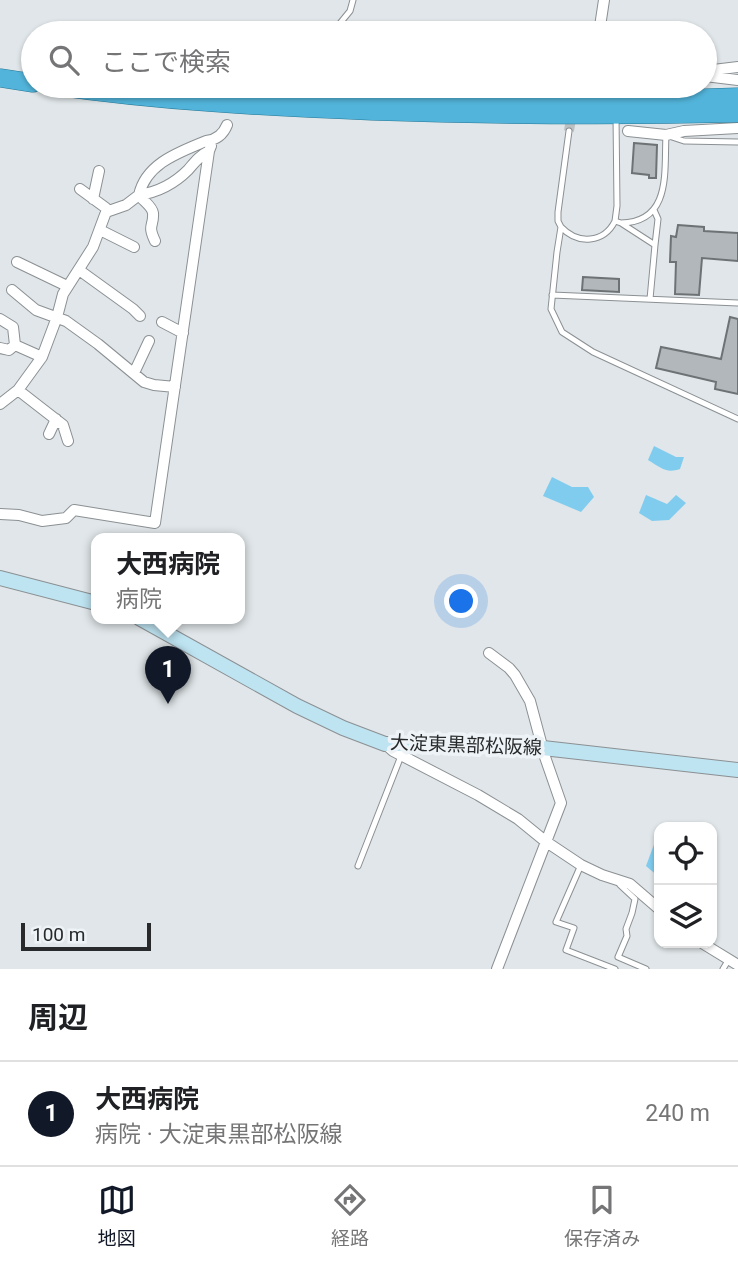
<!DOCTYPE html>
<html lang="ja">
<meta charset="utf-8">
<style>
:root{--surface:#fff;--page:#f2f2f2;--text:#202124;--muted:#757577;--line:#e0e0e0;--accent:#111827}
body{margin:0;font-family:Roboto,"Noto Sans JP",sans-serif;background:var(--page);color:var(--text)}
.controls{position:absolute;right:21px;bottom:21px;display:grid;overflow:hidden;border-radius:14px;box-shadow:0 2px 5px #0004}
.controls button{width:63px;height:63px;display:grid;place-items:center;padding:0;border:0;border-bottom:2px solid var(--line);background:var(--surface);color:var(--text);font:35px sans-serif}
.scale{position:absolute;left:21px;bottom:18px;width:130px;box-sizing:border-box;padding-left:7px;border:4px solid #27292a;border-top:0;font-size:19px;line-height:24px;white-space:nowrap;color:#27292a;-webkit-text-stroke:5px #edf3f6;paint-order:stroke}
.you{position:absolute;left:462px;top:602px;width:24px;height:24px;margin:-18px;border:5px solid #fff;border-radius:50%;background:#1a73e8;box-shadow:0 0 0 10px #1a73e833}
.badge{display:grid;place-items:center;width:46px;height:46px;border-radius:50%;background:var(--accent);color:#fff;font-size:23px;font-weight:700}
.pin{position:absolute;translate:-50% -58px;filter:drop-shadow(0 2px 4px #0008)}
.pin::after{content:'';position:absolute;top:37px;width:24px;height:21px;background:inherit;clip-path:polygon(0 0,100% 0,50% 100%)}
.popup{position:absolute;left:91px;top:533px;width:154px;height:91px;box-sizing:border-box;display:grid;place-content:center;border-radius:14px;background:var(--surface);filter:drop-shadow(0 2px 5px #0005);font-size:23px;white-space:nowrap;color:var(--muted)}
.popup b{font-size:26px;color:var(--text)}
.popup::after{content:'';position:absolute;left:50%;top:100%;margin-left:-14px;border:14px solid transparent;border-top-color:var(--surface)}
.list{margin:0;padding:0;list-style:none}
h2{display:flex;justify-content:space-between;align-items:center;height:91px;margin:0;padding:0 28px;font-size:30px}
h2 small{font-size:23px;font-weight:400;color:var(--muted)}
.list li{display:grid;grid-template-columns:46px 1fr auto;gap:21px;align-items:center;box-sizing:border-box;height:105px;padding:0 28px;border-top:2px solid var(--line)}
.list b{display:block;font-size:26px;white-space:nowrap}
.list p{margin:0;font-size:23px;white-space:nowrap;color:var(--muted)}
.list em{font-size:23px;font-style:normal;color:var(--muted)}
.icon{flex:none;width:38px;height:38px;fill:none;stroke:currentColor;stroke-width:2;stroke-linecap:round;stroke-linejoin:round}
.map{position:relative;flex:none;width:738px;height:969px;overflow:hidden}
.search{position:absolute;background:var(--surface);box-shadow:0 2px 5px #0004;left:21px;right:21px;top:21px;height:77px;display:flex;align-items:center;gap:18px;box-sizing:border-box;padding:0 24px;border-radius:38px;color:var(--muted);font-size:26px}
.sheet{height:196px;background:var(--surface)}
nav{display:flex;justify-content:space-around;align-items:center;box-sizing:border-box;height:98px;border-top:2px solid var(--line);background:var(--surface);font-size:19px;color:var(--muted)}
nav a{display:grid;justify-items:center;gap:4px}
nav .on{color:var(--accent)}
.map>svg:first-child{display:block}
</style>
<div class="map">
<svg width="738" height="969" viewBox="0 0 738 969">
<rect width="100%" height="100%" fill="#e0e6e9"/>
<!-- green -->
<path fill="#80ccef" d="M654,446L676,457H684L680,469C666,474 660,467 648,460Z
M552,477L572,487H588L594,497L581,512L543,496Z
M646,495L667,504L676,495L686,503L669,520L652,521L639,513Z
M659,831V877L646,866Z"/>
<!-- building -->
<path fill="#b1b7ba" stroke="#6d7375" stroke-width="2" d="M634,143L657,145L656,178H649V175L632,173Z
M678,225L704,227V231L738,233V261L702,258L699,295L675,294L676,262H670L671,236L676,237Z
M583,277L619,279V292L582,290Z
M730,317L738,319V394L715,389L716,382L656,368L661,347L721,359Z"/>
<g fill="none" stroke-linecap="round" stroke-linejoin="round">
<!-- minor-tunnel -->
<path stroke="#bbc0c3" stroke-width="10" stroke-dasharray="10 5" stroke-linecap="butt" d="M569,131L576,86"/>
<!-- service casing -->
<g stroke="#8b9093" stroke-width="7">
<path id="service" d="M332,33L350,11L353,0
M616,116L617,206L615,221L621,223
M569,131L558,212V221L561,227L557,252L551,309L562,332L593,352L738,419
M654,210L658,219L655,245
M561,227C578,245 604,243 615,221
M552,295L738,303
M650,299L655,245L621,223C672,222 664,171 666,135L684,141L738,142
M581,865L556,922L574,928L566,950L615,969
M358,866L401,756
M620,885L635,899L632,913L626,929L627,936L618,957L646,969
M723,969L729,959"/>
</g>
<!-- minor casing -->
<g stroke="#8b9093" stroke-width="12">
<path id="minor" d="M599,33L604,0
M705,71L738,67
M705,76L738,80
M628,131L666,135L684,131L738,128
M80,189L106,208V212
M93,199L99,171
M100,230L134,247
M155,241C147,224 154,227 153,213C152,206 143,201 139,195C159,192 174,184 188,170C195,162 199,156 209,151L211,146
M17,262L67,286
M79,270L133,309L140,316
M12,290L36,310L66,321L98,344L144,382L154,385L175,387
M0,319L13,327L15,345L42,357
M162,322L183,333
M0,348L9,350L15,345
M134,373L149,341
M18,390L63,425L68,441
M0,404L18,390L42,357L57,317L63,294L93,247L106,212L126,205L139,195C146,163 180,152 206,141C216,140 223,135 227,125
M49,434L56,419
M0,514L19,515L42,521L66,518L74,510L155,523L209,151
M489,653L509,668L515,675L530,701L545,757L561,803L497,969
M385,744L393,751L478,795L518,819L545,841L581,865L602,875L630,884L659,909
M702,943L738,965"/>
</g>
<!-- secondary casing -->
<g stroke="#8b9093" stroke-width="16">
<path id="secondary" d="M0,578L96,603
M139,618L297,706L343,728L385,744H468L543,748L738,770"/>
</g>
<!-- trunk casing -->
<g stroke="#267897" stroke-width="19">
<path id="trunk" d="M0,78L33,83
M55,86C160,101 266,107 372,111C494,115 616,116 738,113
M171,86L278,94L433,98L642,100L738,97"/>
</g>
<!-- service -->
<use href="#service" stroke="#fff" stroke-width="5"/>
<!-- minor -->
<use href="#minor" stroke="#fff" stroke-width="10"/>
<!-- secondary -->
<use href="#secondary" stroke="#bee3f1" stroke-width="14"/>
<!-- trunk -->
<use href="#trunk" stroke="#52b4da" stroke-width="18"/>
</g>
<g text-anchor="middle" dominant-baseline="central" stroke-width="7" stroke-linejoin="round" paint-order="stroke">
<!-- street labels -->
<g font-size="19" fill="#27292a" stroke="#edf3f6">
<text transform="translate(466 745) rotate(2)">大淀東黒部松阪線</text>
</g>
</g>
</svg>
<div class="controls">
<button><svg class="icon" aria-label="locate" viewBox="0 0 24 24"><circle cx="12" cy="12" r="6"/><path d="M12 2v4M12 18v4M2 12h4M18 12h4"/></svg></button>
<button><svg class="icon" aria-label="layers" viewBox="0 0 24 24"><path d="M12 4l9 5-9 5-9-5zM3 14l9 5 9-5"/></svg></button>
</div>
<div class="scale">100 m</div>
<div class="you"></div>
<div class="pin badge" style="left:168px;top:704px">1</div>
<div class="popup"><b>大西病院</b>病院</div>
<div class="search"><svg class="icon" aria-label="search" viewBox="0 0 24 24"><circle cx="10" cy="10" r="6"/><path d="M15 15l6 6"/></svg>ここで検索</div>
</div>
<section class="sheet">
<h2>周辺<small></small></h2>
<ul class="list">
<li><span class="badge">1</span><div><b>大西病院</b><p>病院 · 大淀東黒部松阪線</p></div><em>240 m</em></li>
</ul>
</section>
<nav>
<a class="on"><svg class="icon" aria-label="map" viewBox="0 0 24 24"><path d="M3 6l6-2 6 2 6-2v14l-6 2-6-2-6 2zM9 4v14M15 6v14"/></svg>地図</a>
<a><svg class="icon" aria-label="directions" viewBox="0 0 24 24"><path d="M12 3l9 9-9 9-9-9zM9 14v-3h6M13 9l2 2-2 2"/></svg>経路</a>
<a><svg class="icon" aria-label="saved" viewBox="0 0 24 24"><path d="M7 4h10v16l-5-4-5 4z"/></svg>保存済み</a>
</nav>
